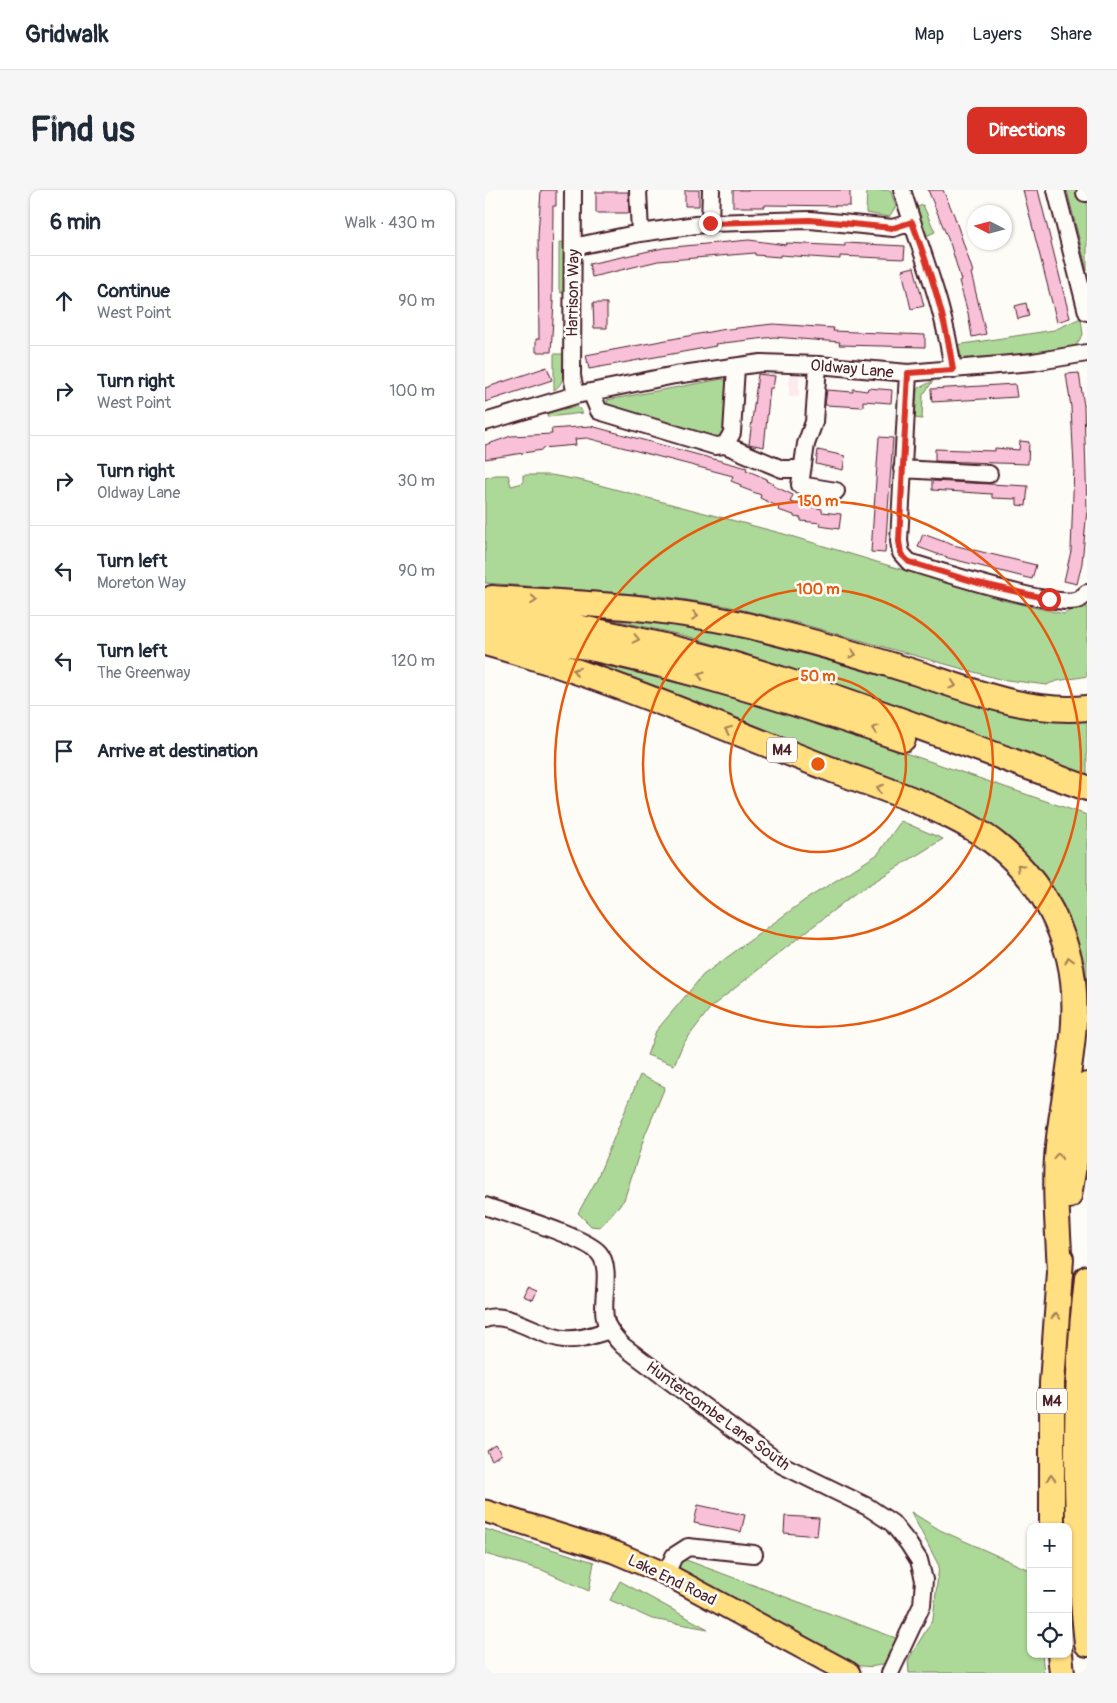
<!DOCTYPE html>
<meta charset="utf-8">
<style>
:root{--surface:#fff;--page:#f6f6f7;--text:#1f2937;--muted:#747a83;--line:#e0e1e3;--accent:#d93025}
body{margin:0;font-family:Pangolin,sans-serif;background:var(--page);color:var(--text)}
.controls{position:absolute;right:15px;bottom:15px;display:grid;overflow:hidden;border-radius:10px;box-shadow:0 1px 4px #0004}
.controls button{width:45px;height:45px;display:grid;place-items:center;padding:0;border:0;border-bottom:1px solid var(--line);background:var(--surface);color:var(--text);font:25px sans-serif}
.compass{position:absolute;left:482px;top:15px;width:45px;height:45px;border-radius:50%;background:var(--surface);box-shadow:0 1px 4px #0004;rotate:276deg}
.stop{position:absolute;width:15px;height:15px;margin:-11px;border:4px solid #d93025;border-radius:50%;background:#fff}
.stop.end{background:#d93025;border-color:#fff;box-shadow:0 1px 5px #0008}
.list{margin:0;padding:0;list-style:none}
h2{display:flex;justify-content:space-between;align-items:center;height:65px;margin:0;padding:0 20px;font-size:21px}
h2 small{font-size:16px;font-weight:400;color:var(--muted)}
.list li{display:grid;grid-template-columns:32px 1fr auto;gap:15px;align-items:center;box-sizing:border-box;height:90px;padding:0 20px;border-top:1px solid var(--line)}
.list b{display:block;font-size:19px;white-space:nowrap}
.list p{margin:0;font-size:16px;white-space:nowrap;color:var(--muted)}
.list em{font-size:16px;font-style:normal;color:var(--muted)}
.icon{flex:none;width:28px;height:28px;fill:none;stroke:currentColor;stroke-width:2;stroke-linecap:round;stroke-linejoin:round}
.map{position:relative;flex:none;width:602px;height:1483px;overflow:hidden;border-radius:10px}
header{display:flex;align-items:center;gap:30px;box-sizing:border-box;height:70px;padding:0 25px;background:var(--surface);border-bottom:1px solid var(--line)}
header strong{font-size:24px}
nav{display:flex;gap:28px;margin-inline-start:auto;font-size:18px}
.intro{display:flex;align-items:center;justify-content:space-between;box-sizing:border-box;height:120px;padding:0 30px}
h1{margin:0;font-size:35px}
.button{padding:12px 22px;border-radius:10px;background:var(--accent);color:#fff;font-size:18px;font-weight:700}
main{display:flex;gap:30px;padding:0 30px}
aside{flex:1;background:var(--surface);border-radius:10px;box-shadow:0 1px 4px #0004}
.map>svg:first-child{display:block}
</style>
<header>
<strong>Gridwalk</strong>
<nav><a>Map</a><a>Layers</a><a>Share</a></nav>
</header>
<div class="intro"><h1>Find us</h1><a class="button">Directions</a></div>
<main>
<aside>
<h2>6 min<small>Walk · 430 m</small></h2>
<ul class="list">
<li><svg class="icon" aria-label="ahead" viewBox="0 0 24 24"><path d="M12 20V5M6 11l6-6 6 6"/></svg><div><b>Continue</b><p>West Point</p></div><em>90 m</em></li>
<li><svg class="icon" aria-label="right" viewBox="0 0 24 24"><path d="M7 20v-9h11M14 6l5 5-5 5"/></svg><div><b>Turn right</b><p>West Point</p></div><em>100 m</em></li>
<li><svg class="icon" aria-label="right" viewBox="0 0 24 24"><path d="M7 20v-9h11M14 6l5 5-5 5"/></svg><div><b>Turn right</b><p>Oldway Lane</p></div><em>30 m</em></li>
<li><svg class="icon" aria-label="left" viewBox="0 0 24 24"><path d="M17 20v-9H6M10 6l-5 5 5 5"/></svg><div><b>Turn left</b><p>Moreton Way</p></div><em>90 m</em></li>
<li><svg class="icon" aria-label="left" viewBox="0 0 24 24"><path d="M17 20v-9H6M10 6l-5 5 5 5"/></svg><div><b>Turn left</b><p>The Greenway</p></div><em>120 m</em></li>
<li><svg class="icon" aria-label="arrive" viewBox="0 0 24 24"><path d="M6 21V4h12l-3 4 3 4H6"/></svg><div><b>Arrive at destination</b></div></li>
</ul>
</aside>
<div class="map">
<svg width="602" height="1483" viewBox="0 0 602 1483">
<rect width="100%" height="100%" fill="#fdfcf7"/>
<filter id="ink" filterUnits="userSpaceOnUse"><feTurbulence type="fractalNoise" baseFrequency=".02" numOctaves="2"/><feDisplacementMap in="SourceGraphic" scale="10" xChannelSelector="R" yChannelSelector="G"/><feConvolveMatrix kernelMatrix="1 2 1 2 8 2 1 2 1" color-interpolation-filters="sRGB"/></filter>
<g filter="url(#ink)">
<!-- built -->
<path fill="#fceaee" d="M304,185H314V207H304Z"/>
<!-- green -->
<path fill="#acd997" stroke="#7b7c61" d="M382,0H405L411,16L404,27L381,23Z
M582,0H602V81Z
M438,15L450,42L441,46L429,18Z
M74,52L83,53L84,102L76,103L74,99Z
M596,128L598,145L590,156L486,172L475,165L472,155L569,140Z
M69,164H79C78,178 82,192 69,200Z
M237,189L244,192L240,241L234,248L223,247L123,218L122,210Z
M448,191L438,205L437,229L430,228L432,199Z
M92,216L98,223L63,227L62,223Z
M11,285H23L26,296L38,293V285H66L99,291L299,344L521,411L579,424L602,411V486C591,489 571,489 562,495L514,489L313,433L241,416L176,406L0,393V288Z
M98,423L212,433L602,525V586L296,475L205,447Z
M62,463C98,471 134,478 169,487C316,524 459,577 602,625V803C599,792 599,780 596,769C586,729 566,698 540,667Z
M416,631L458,649L369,704L226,817L198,854L189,875L162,865L171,841L218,785L320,710L393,664Z
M155,885L180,897L160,945L139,1010L115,1037L106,1036L93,1023L111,991Z
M426,1322L455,1340L546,1381V1464H557L559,1483H424L423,1470L448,1429L454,1376Z
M0,1339L109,1372L104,1401L57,1380L0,1364Z
M193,1367L416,1450C413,1455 411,1464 407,1468C391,1483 368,1475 350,1468L189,1378Z
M135,1391L223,1439L167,1429L125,1410Z"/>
<!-- building -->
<path fill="#f8c1d8" stroke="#4a1f2b" d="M56,0H71V16H68L67,112H69L66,162H51V149H54L53,46Z
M200,0H214V16H200Z
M248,0H365V16L280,15V17H248Z
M443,0H458L469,25L488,82L486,83L501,144L487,147L483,123L474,91L476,90L466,56Z
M538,0H553L585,128L572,132Z
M111,2H143L144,23H111Z
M264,50L301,55V53L360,56V53L420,56L419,69L355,66V69L295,65V67L270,65V63L173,71L107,87L104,74L178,58Z
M429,77L439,116L426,119L417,80Z
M108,113H122V138H109Z
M541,113L544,126L533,129L530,116Z
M288,134L349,138L348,141L440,145V157L354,155L355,152L289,147L230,154L231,156L104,179L101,165L235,140Z
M62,177L67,190L0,212V198Z
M594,183L599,216L602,320L597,373L592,394L579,391L586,361L589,277L586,217L581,184Z
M273,184L290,186L288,198H285L279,257L264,254Z
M530,194L532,207L447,212L446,199Z
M383,198L407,200L406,213L378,211V217L340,215L342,200L368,202V199L382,201Z
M106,236L262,278L261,280L282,289L281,291L289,294V296L308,305L305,312L337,319V322L356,324L354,339L335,336L336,333L316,331V328L309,327V325L293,320L294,317L275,308L276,305L255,297L256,295L246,291L248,286L102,248L90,249L91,255L57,258V260L0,269V255L9,252L26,246L67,244L66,239Z
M394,247L408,248L400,363L386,362Z
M535,251L544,252L543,274L450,271V259L510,261V258L534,260Z
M333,260L360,266L358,280L331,274Z
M447,291L543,296L541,316L532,315V309L507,308V304L447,300Z
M438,344L468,355L551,375L547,389L463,368L433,357Z
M42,1097L52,1101L48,1110L38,1106Z
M11,1255L16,1264L7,1270L2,1261Z
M213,1315L260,1325L256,1342L209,1333Z
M300,1326L334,1328L332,1346L299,1343Z"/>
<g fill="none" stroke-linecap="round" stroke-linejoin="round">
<!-- minor casing -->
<g stroke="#4a1f2b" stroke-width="20">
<path id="minor" d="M88,0L87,186L91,205
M153,0L155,43
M417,0C436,63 459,114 468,180
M571,0L602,122
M600,3H602
M225,33L226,0
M88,57L155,43L225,33L325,30L408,38L427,32
M333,175L329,232L321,254L315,295L351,301
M423,183L414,351L416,363L424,372C453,381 569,418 593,410C596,409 599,405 602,403
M106,202L114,221L230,256L240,255L247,243L251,177
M0,232L91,205L190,185L276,173L333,175L423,183L548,172L602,163
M240,255L297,279H310
M417,279L504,284
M0,1016C22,1024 101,1047 114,1063C129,1081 113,1114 122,1135C126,1143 132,1150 138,1156L297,1275L383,1317L407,1333L423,1353L434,1370L439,1390L437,1415L405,1483
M0,1129C22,1120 55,1147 79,1149C94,1151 111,1144 125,1140
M181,1384L189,1366L203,1357L269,1364"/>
</g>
<!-- major casing -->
<g stroke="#4a1f2b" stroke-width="25">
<path id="major" d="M0,1321L129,1362L181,1384L364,1483"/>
</g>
<!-- highway casing -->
<g stroke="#4a1f2b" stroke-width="28">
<path id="highway" d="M7,408C96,413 187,417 273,438C326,451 378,466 429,482C485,500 543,524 602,518
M0,420C76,433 151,448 226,468C354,504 477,554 602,598
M1,440C144,459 282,503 418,549
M0,453C114,484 223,532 332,574C388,596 466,618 512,655C548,684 572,722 584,768C600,833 576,903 572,969C569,1007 574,1047 575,1085
M584,1006L602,895
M602,1088C588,1208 589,1333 602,1454
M567,1337V1193L576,1069
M575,1464L577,1483"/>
</g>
<!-- minor -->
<use href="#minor" stroke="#fdfcf7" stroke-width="16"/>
<!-- major -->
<use href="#major" stroke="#ffdf80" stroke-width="21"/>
<!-- highway -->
<use href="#highway" stroke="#ffdf80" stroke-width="24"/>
</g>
<!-- one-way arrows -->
<defs><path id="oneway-chevron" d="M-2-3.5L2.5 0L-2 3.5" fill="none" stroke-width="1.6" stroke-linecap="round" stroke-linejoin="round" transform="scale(1.25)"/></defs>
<g stroke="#a47f56">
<use href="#oneway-chevron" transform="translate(49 410) rotate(4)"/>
<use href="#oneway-chevron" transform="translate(210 426) rotate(9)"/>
<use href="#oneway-chevron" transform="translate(151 449) rotate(13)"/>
<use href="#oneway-chevron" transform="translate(368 464) rotate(17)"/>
<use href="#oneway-chevron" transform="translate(91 481) rotate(-160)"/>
<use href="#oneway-chevron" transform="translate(216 485) rotate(-164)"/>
<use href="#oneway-chevron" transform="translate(468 495) rotate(18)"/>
<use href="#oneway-chevron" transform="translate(390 539) rotate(-162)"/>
<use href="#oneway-chevron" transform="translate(243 540) rotate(-158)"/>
<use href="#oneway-chevron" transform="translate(395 598) rotate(-159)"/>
<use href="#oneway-chevron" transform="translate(535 677) rotate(-134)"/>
<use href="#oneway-chevron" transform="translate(584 770) rotate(-104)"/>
<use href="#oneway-chevron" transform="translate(573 966) rotate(-85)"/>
<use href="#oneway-chevron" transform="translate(571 1126) rotate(-86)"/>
<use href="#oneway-chevron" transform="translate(566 1288) rotate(-90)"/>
</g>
</g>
<g fill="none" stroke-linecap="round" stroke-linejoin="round" filter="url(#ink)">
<!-- route -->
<path stroke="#d93025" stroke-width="6" d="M225,33L325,30L408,38L427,32C445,81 461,128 468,180L423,183L414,351L416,364L424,372L493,393L564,409"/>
</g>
<!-- distance rings -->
<g fill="none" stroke="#e8590c" stroke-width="2.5">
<circle cx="333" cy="574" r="88"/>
<circle cx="333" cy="574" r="175"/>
<circle cx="333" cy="574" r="263"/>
</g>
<g text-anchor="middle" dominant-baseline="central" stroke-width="5" stroke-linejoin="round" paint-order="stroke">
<!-- shield labels -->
<g fill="#fdfcf7" stroke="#806168" stroke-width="1">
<rect x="282" y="547.5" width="30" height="25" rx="4"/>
<rect x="552" y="1198.5" width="30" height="25" rx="4"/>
</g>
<g font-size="15" font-weight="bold" fill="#4a1f2b">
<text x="297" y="560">M4</text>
<text x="567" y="1211">M4</text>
</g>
<!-- street labels -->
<g font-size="16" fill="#4a1f2b" stroke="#fdfcf7">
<text transform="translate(88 103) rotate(-89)">Harrison Way</text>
<text transform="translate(367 179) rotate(5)">Oldway Lane</text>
<text transform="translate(233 1226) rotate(36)">Huntercombe Lane South</text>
<text transform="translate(187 1390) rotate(26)">Lake End Road</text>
</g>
</g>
<circle cx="333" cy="574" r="8" fill="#e8590c" stroke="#fdfcf7" stroke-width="2.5"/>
<g font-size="15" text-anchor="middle" font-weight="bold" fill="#e8590c" stroke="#fdfcf7" stroke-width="5" stroke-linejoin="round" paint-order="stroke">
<text x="333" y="316">150 m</text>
<text x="333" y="404">100 m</text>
<text x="333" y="491">50 m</text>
</g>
</svg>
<div class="controls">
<button>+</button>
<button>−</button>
<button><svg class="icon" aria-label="locate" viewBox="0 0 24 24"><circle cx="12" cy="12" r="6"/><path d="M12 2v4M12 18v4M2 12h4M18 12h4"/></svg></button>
</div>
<svg class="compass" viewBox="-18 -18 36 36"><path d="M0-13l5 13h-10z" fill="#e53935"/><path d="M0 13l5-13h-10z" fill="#747a83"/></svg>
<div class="stop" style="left:564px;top:409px"></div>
<div class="stop end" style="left:225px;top:33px"></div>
</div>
</main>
